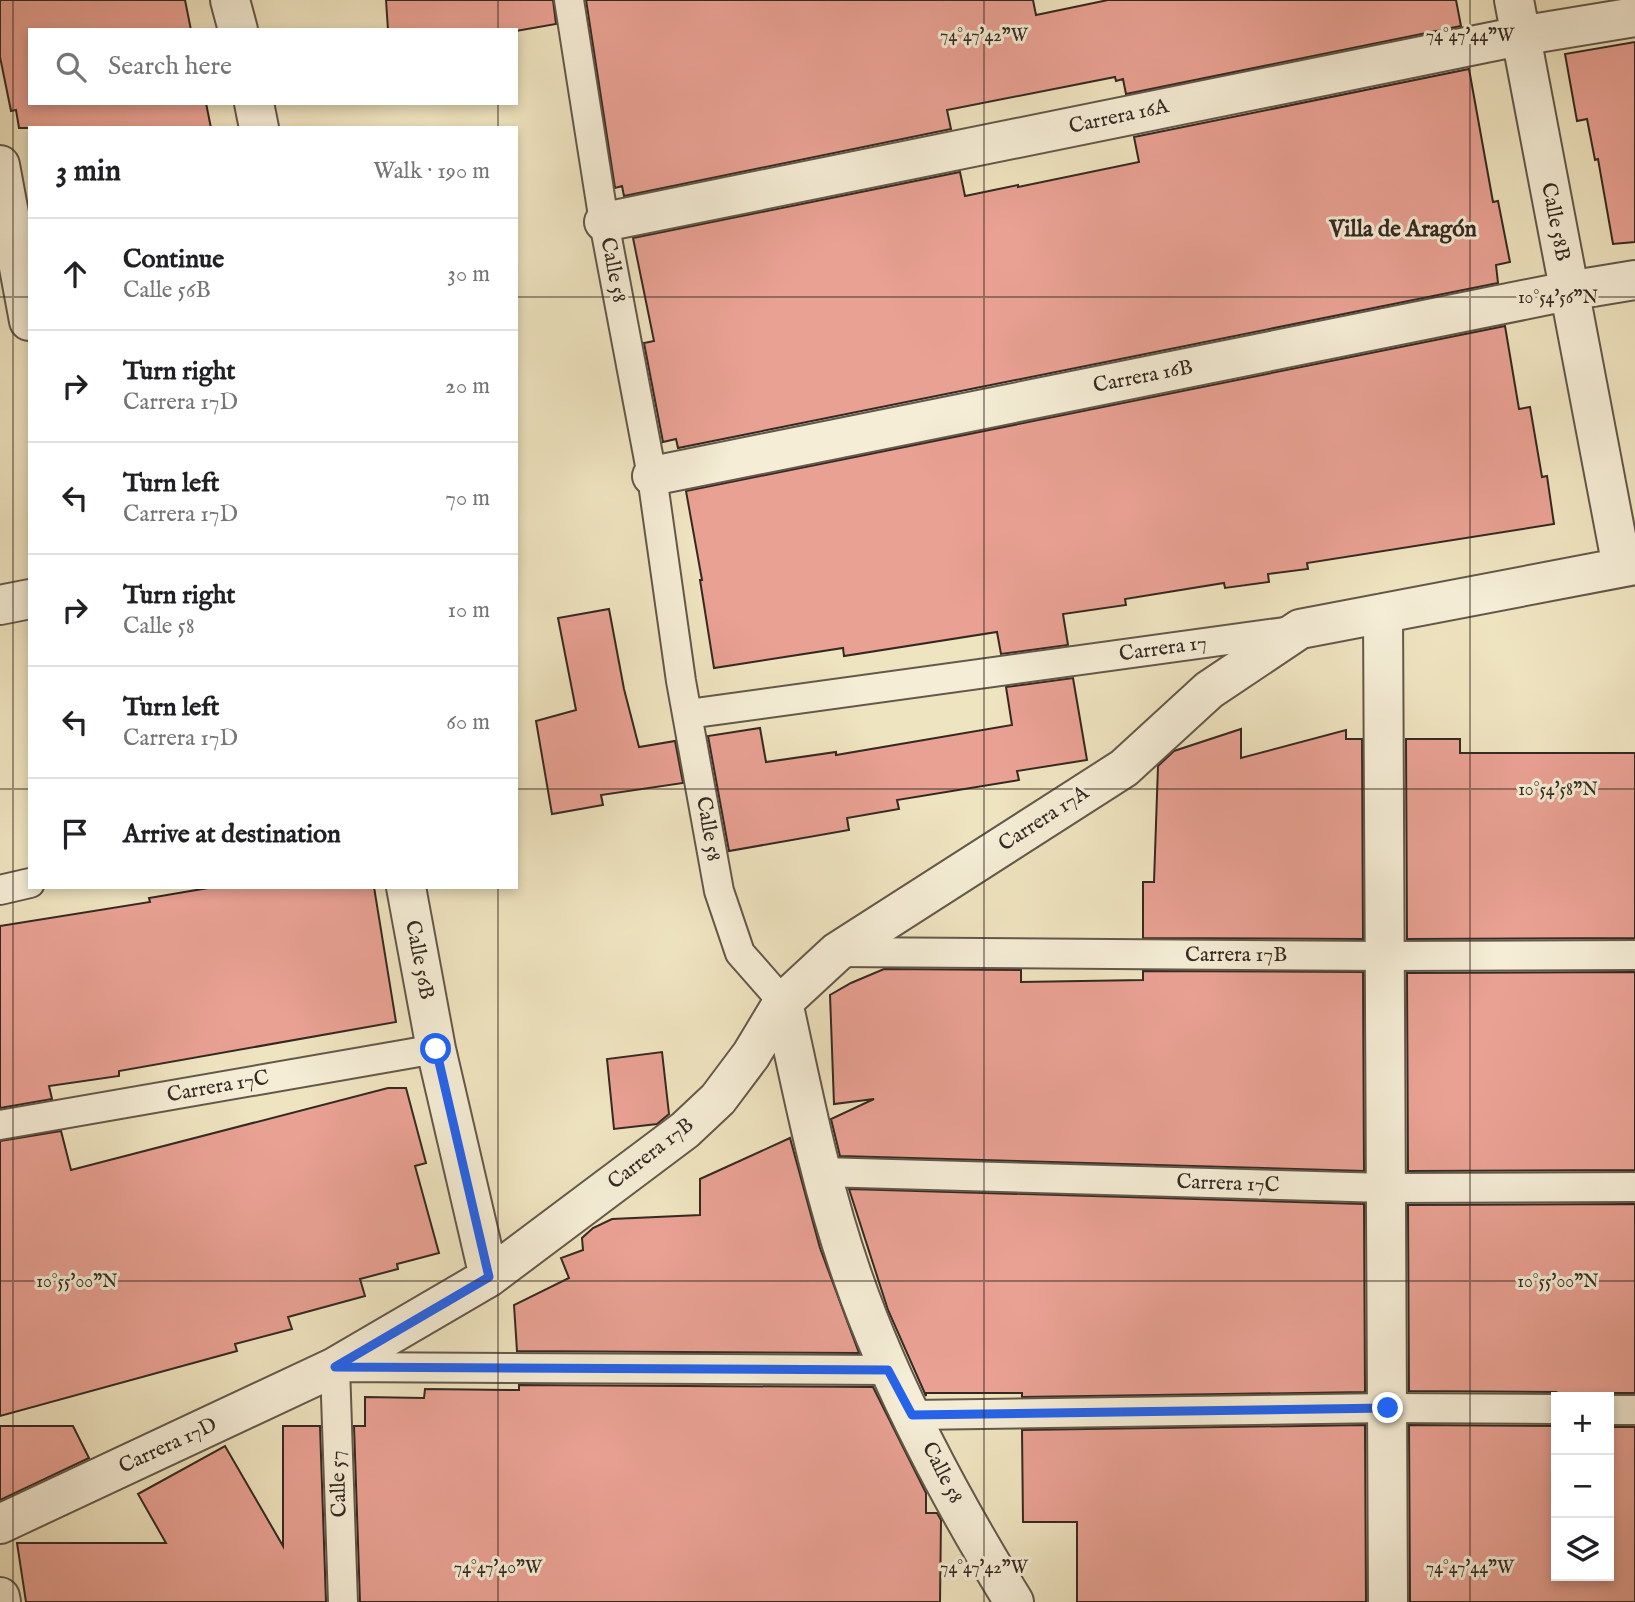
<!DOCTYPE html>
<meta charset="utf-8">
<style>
:root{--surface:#fff;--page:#f6f6f6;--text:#202124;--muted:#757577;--line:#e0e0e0}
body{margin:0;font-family:"IM FELL English",serif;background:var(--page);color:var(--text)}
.controls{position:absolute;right:21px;bottom:21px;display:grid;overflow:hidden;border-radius:0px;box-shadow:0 4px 10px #0003}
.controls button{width:63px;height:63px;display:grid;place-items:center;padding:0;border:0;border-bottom:2px solid var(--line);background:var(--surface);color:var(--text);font:35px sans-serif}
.stop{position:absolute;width:21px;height:21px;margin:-16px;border:5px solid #2563eb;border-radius:50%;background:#fff}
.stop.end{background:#2563eb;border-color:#fff;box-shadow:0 2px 7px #0008}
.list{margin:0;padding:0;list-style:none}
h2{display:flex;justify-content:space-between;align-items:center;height:91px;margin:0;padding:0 28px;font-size:30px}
h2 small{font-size:23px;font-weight:400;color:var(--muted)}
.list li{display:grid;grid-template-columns:46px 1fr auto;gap:21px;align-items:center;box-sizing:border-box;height:112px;padding:0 28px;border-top:2px solid var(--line)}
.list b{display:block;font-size:26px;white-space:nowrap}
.list p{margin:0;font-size:23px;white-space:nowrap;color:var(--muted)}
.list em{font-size:23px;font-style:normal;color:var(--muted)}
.icon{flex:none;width:38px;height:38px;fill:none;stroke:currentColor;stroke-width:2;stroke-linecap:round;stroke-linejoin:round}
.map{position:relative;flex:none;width:1635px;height:1602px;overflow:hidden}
.search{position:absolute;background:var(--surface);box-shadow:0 4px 10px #0003;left:28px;top:28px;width:490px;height:77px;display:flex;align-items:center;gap:18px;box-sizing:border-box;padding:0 24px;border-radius:0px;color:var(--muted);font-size:26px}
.panel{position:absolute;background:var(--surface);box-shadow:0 4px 10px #0003;left:28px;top:126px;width:490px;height:763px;border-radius:0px}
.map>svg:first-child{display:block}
</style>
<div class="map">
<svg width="1635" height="1602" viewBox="0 0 1635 1602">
<rect width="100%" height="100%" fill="#efe4c0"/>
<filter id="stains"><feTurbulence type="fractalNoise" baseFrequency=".00286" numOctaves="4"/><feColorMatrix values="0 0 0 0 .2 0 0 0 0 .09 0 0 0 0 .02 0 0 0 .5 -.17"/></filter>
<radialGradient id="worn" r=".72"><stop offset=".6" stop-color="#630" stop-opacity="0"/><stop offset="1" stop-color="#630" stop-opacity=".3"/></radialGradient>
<!-- building -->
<path fill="#e9a193" stroke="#342922" stroke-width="2" d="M0,0H185L191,30H30V103H206L211,128H19L16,110L11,111L0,57Z
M386,0H553L556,24L516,31L388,30Z
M586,0H1033L1036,15L1108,0H1456L1461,26L1126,94L1123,79L1116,81L1115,77L947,110L951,129L624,196L622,186L615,188Z
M1635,42V242L1613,244L1598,159L1595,160L1587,119L1577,121L1565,54Z
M1469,69L1493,202L1498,201L1510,262L1496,265L1498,283L678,448L676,439L663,442L644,343L654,341L633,238L960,172L965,196L1018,185V187L1139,162L1134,137Z
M1505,326L1519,409L1530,407L1542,477L1547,476L1554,524L1307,563L1308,569L1268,574L1269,582L1225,588L1224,583L1125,599L1126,605L1063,614L1068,645L1001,654L997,632L844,656L843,648L714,668L700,580H702L686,491Z
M609,609L624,689L639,747L675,741L683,783L601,795L603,805L552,814L536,721L576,710L558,618Z
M1073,678L1087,760L1017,771L1019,780L897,800L899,809L847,818L849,830L729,851L708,736L760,728L766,762L836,752V755L1012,725L1006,687Z
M1241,729V758L1346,730V739H1362L1363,939L1143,938V882H1154L1158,766L1174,751Z
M1406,739H1460V753H1635V938L1407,939Z
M214,887H374L396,1022L119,1071V1076L49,1086L52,1099L0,1108V926L150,902L149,898Z
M884,969L1021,970V982L1143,980V971L1363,972L1364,1171L840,1156L831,1119L874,1099L834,1104L830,995L851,983Z
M1635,972V1170L1408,1171L1407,973Z
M662,1052L669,1114L657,1124L614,1129L607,1059Z
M388,1088H406L426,1163L415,1166L439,1253L397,1264L398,1269L360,1279L365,1296L288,1317L292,1329L235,1344L237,1351L0,1416V1141L61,1131L71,1170Z
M790,1138L820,1248L859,1353L517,1351L514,1305L569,1278L561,1258L583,1250L582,1238L593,1228L612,1219L700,1215V1179Z
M849,1189L1364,1204L1365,1392L1022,1397V1393H926V1396L888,1310Z
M1635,1204V1393H1609L1599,1397H1567L1556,1392L1409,1391L1408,1205Z
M519,1385L873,1387L926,1493V1513H937L941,1520L940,1602H360L354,1426H365V1397L424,1398L425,1389L519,1390Z
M1365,1425L1366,1602H1077V1522H1023L1022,1430Z
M1409,1425L1556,1426V1576H1609V1427H1635V1602H1410Z
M0,1426H73L89,1458L0,1500Z
M283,1426H320L326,1602H26L17,1543H166L138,1494L225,1446L283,1546Z"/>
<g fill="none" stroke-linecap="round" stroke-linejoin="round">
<!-- lane casing -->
<g stroke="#63584a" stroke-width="32">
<path id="lane" d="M569,0L604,222L652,476L681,681L719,891L740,953L783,1002
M688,714L1292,631
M0,890L30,883
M837,952L1385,956L1635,955
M0,1125L436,1049
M821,1172L1387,1188L1635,1187
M1609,1410H1635
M912,1415L1388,1408L1556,1409
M343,1602L335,1367L888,1370"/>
</g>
<!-- street casing -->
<g stroke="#63584a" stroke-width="42">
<path id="street" d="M230,0L238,30
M1514,0L1622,567
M254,103L259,128
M0,165L29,321
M604,222L1520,36L1635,17
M652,476L1568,291L1635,280
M0,605L30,599
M1383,613L1388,1602
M406,887L436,1049L489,1277
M783,1002C803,1094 821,1186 852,1275C892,1390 951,1499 1014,1602
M0,1524L335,1367L489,1277L685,1130L718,1099L751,1055L783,1002L837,952L1124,768L1209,690L1300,629L1635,565
M0,1597L1,1602"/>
</g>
<!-- lane -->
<use href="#lane" stroke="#f5edd6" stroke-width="28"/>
<!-- street -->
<use href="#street" stroke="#f5edd6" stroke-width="38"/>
</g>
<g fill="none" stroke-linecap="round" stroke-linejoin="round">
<!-- route -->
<path stroke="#2563eb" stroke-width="9" d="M436,1049L489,1277L335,1367L888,1370L912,1415L1388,1408"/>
</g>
<!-- ticks -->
<path fill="none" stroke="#342922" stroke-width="2" stroke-opacity="0.45" d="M13,0V1602M498,0V30M984,0V1602M1470,0V1602M498,103V128M0,297H30M516,297H1635M0,789H30M516,789H1635M498,887V1602M0,1281H1635"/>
<g text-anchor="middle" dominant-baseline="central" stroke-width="6" stroke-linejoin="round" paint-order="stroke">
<!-- street labels -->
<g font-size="21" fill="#342922" stroke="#f5edd6">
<text transform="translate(1119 117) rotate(-12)">Carrera 16A</text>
<text transform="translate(1555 222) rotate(79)">Calle 58B</text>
<text transform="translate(613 270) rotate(79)">Calle 58</text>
<text transform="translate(1143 377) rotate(-11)">Carrera 16B</text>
<text transform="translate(1163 649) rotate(-8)">Carrera 17</text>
<text transform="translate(1044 819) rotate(-33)">Carrera 17A</text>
<text transform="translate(708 829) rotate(80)">Calle 58</text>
<text x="1236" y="955">Carrera 17B</text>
<text transform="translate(419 960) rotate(79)">Calle 56B</text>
<text transform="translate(218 1087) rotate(-10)">Carrera 17C</text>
<text transform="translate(651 1154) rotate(-38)">Carrera 17B</text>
<text transform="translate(1228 1184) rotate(2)">Carrera 17C</text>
<text transform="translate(168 1446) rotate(-25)">Carrera 17D</text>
<text transform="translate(942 1473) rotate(63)">Calle 58</text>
<text transform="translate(339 1484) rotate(-92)">Calle 57</text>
</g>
<!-- neighbourhood labels -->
<g font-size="23" font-weight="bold" fill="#342922" stroke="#f5edd6">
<text x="1403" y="229">Villa de Aragón</text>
</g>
</g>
<g font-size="18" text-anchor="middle" fill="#342922" stroke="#f5edd6" stroke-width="6" stroke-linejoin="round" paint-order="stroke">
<text x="984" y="41">74°47'42"W</text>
<text x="1470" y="41">74°47'44"W</text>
<text x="1558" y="303">10°54'56"N</text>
<text x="1558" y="795">10°54'58"N</text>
<text x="1558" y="1287">10°55'00"N</text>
<text x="77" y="1287">10°55'00"N</text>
<text x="498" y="1573">74°47'40"W</text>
<text x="984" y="1573">74°47'42"W</text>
<text x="1470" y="1573">74°47'44"W</text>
</g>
<rect width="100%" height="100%" filter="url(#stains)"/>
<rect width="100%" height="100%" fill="url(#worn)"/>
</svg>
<div class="controls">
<button>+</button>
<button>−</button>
<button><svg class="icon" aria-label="layers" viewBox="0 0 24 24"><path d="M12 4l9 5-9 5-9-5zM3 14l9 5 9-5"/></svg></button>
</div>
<div class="stop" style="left:436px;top:1049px"></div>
<div class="stop end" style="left:1388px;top:1408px"></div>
<div class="search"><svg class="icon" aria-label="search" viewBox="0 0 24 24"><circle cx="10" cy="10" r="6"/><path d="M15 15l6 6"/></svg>Search here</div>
<section class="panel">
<h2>3 min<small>Walk · 190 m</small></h2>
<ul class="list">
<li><svg class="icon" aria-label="ahead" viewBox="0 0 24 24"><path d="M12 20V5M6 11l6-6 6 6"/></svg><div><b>Continue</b><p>Calle 56B</p></div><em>30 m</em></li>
<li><svg class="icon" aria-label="right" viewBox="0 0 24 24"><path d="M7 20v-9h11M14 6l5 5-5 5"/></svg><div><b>Turn right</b><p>Carrera 17D</p></div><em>20 m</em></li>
<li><svg class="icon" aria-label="left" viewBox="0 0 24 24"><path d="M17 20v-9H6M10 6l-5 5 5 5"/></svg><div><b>Turn left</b><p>Carrera 17D</p></div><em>70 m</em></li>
<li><svg class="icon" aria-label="right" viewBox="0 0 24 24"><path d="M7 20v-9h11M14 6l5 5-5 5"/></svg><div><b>Turn right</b><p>Calle 58</p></div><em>10 m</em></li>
<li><svg class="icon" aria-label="left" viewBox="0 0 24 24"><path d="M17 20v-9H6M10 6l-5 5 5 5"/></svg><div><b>Turn left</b><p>Carrera 17D</p></div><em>60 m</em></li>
<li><svg class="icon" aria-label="arrive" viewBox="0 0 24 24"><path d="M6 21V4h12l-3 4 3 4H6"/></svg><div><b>Arrive at destination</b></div></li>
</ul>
</section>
</div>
